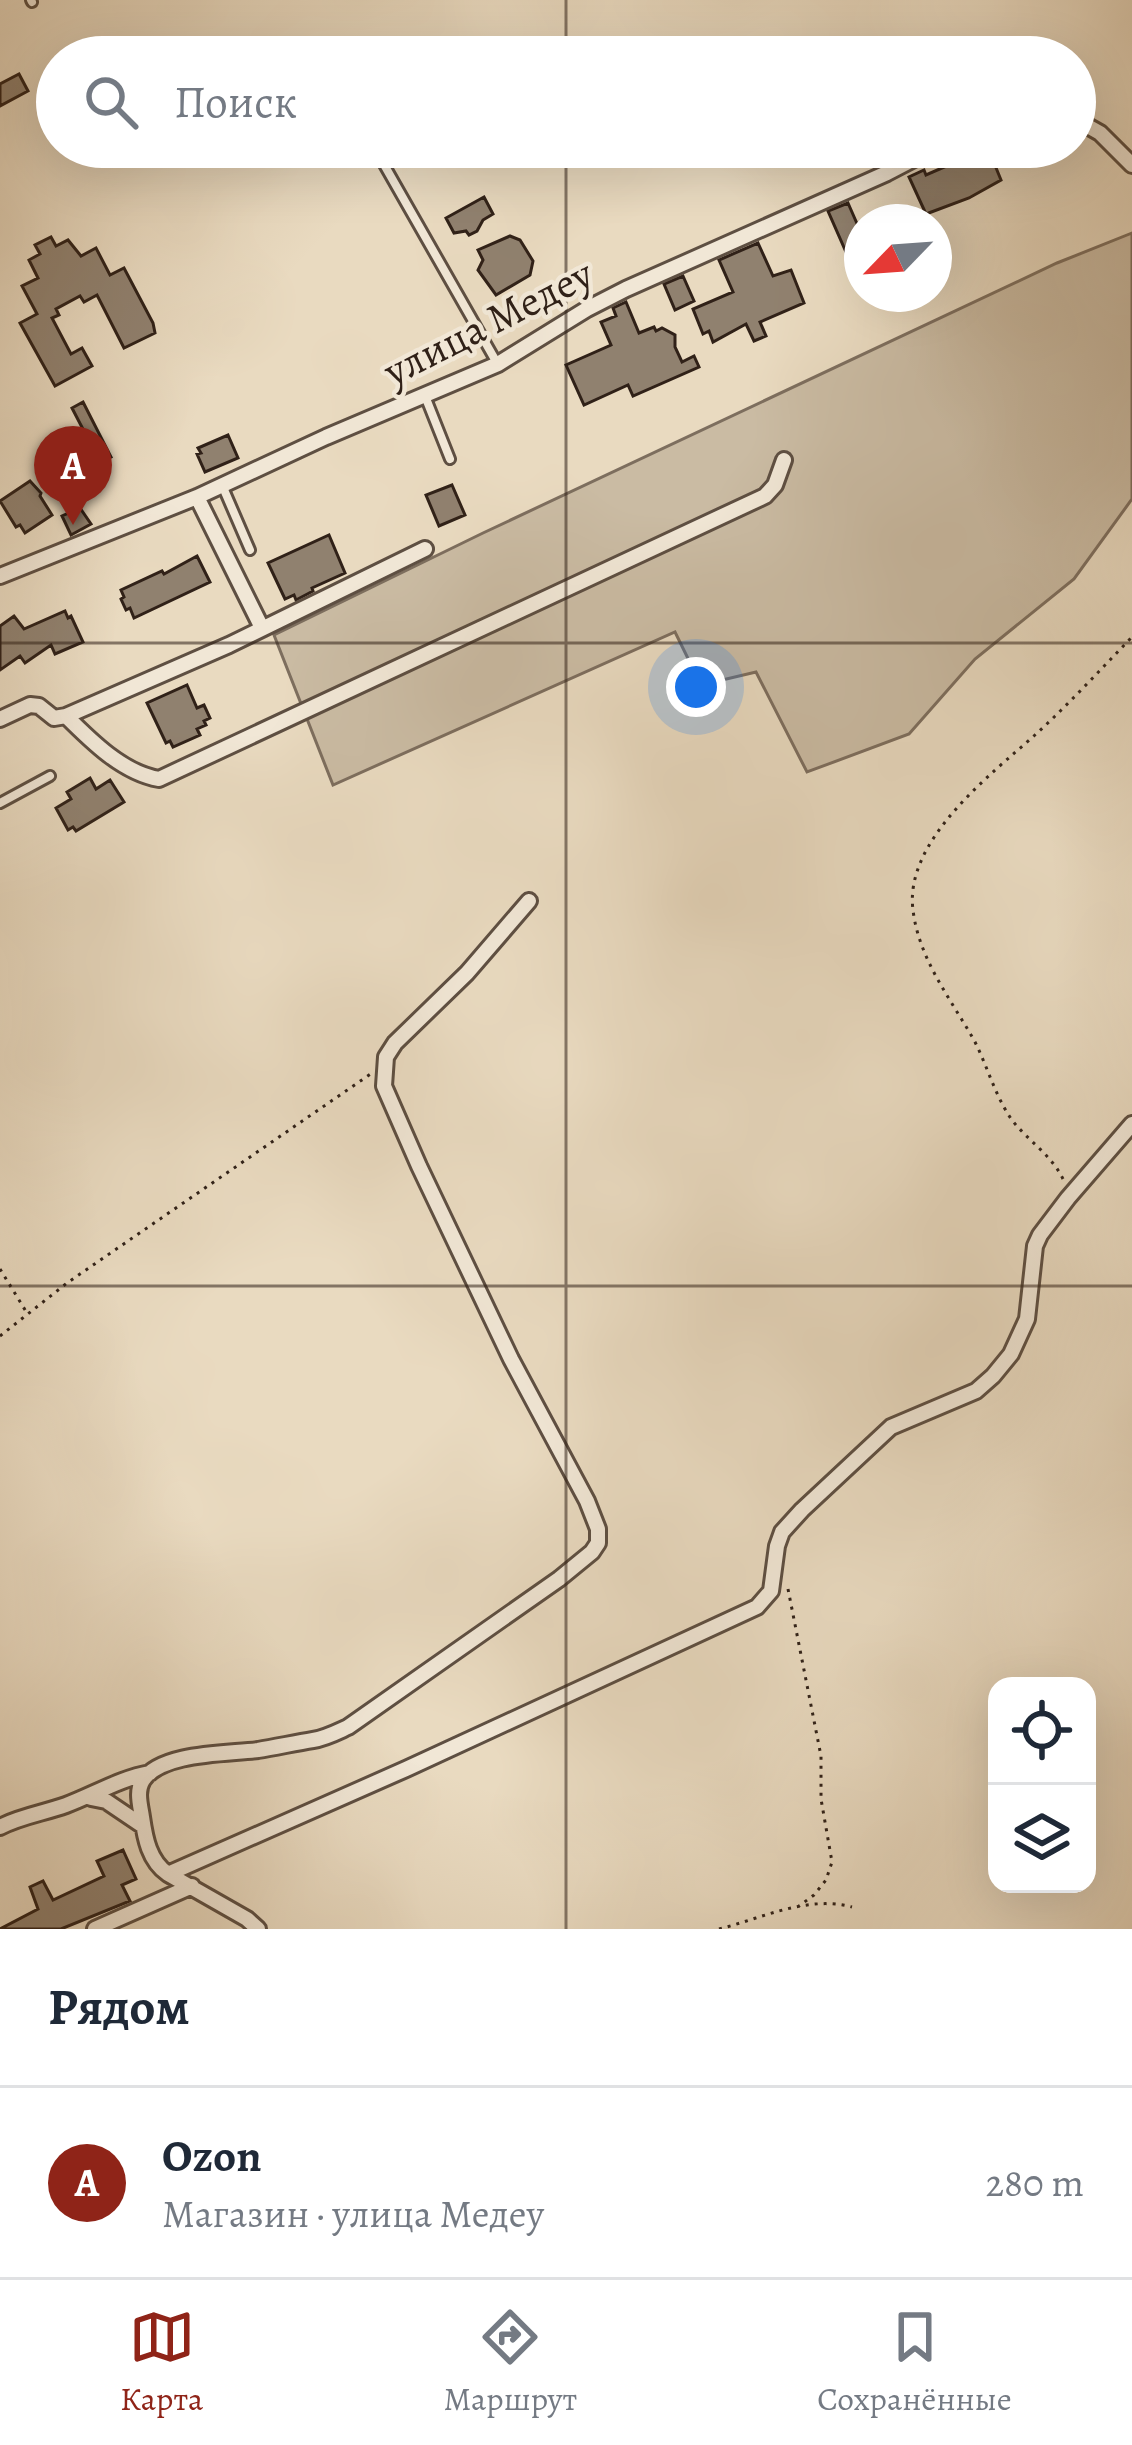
<!DOCTYPE html>
<html lang="ru">
<meta charset="utf-8">
<style>
:root{--surface:#fff;--page:#f6f6f7;--text:#1f2937;--muted:#747a83;--line:#e0e1e3;--accent:#8f2418}
body{margin:0;font-family:Alegreya,serif;background:var(--page);color:var(--text)}
.controls{position:absolute;right:36px;bottom:36px;display:grid;overflow:hidden;border-radius:24px;box-shadow:0 12px 48px #0002}
.controls button{width:108px;height:108px;display:grid;place-items:center;padding:0;border:0;border-bottom:3px solid var(--line);background:var(--surface);color:var(--text);font:60px sans-serif}
.compass{position:absolute;left:844px;top:204px;width:108px;height:108px;border-radius:50%;background:var(--surface);box-shadow:0 12px 48px #0002;rotate:245deg}
.you{position:absolute;left:696px;top:687px;width:42px;height:42px;margin:-30px;border:9px solid #fff;border-radius:50%;background:#1a73e8;box-shadow:0 0 0 18px #1a73e833}
.badge{display:grid;place-items:center;width:78px;height:78px;border-radius:50%;background:var(--accent);color:#fff;font-size:39px;font-weight:700}
.pin{position:absolute;translate:-50% -99px;filter:drop-shadow(0 3px 6px #0008)}
.pin::after{content:'';position:absolute;top:63px;width:42px;height:36px;background:inherit;clip-path:polygon(0 0,100% 0,50% 100%)}
.list{margin:0;padding:0;list-style:none}
h2{display:flex;justify-content:space-between;align-items:center;height:156px;margin:0;padding:0 48px;font-size:51px}
h2 small{font-size:39px;font-weight:400;color:var(--muted)}
.list li{display:grid;grid-template-columns:78px 1fr auto;gap:36px;align-items:center;box-sizing:border-box;height:192px;padding:0 48px;border-top:3px solid var(--line)}
.list b{display:block;font-size:45px;white-space:nowrap}
.list p{margin:0;font-size:39px;white-space:nowrap;color:var(--muted)}
.list em{font-size:39px;font-style:normal;color:var(--muted)}
.icon{flex:none;width:66px;height:66px;fill:none;stroke:currentColor;stroke-width:2;stroke-linecap:round;stroke-linejoin:round}
.map{position:relative;flex:none;width:1132px;height:1929px;overflow:hidden}
.search{position:absolute;background:var(--surface);box-shadow:0 12px 48px #0002;left:36px;right:36px;top:36px;height:132px;display:flex;align-items:center;gap:30px;box-sizing:border-box;padding:0 42px;border-radius:66px;color:var(--muted);font-size:45px}
.sheet{height:348px;background:var(--surface)}
nav{display:flex;justify-content:space-around;align-items:center;box-sizing:border-box;height:168px;border-top:3px solid var(--line);background:var(--surface);font-size:33px;color:var(--muted)}
nav a{display:grid;justify-items:center;gap:6px}
nav .on{color:var(--accent)}
.map>svg:first-child{display:block}
</style>
<div class="map">
<svg width="1132" height="1929" viewBox="0 0 1132 1929">
<rect width="100%" height="100%" fill="#e9dac0"/>
<filter id="stains"><feTurbulence type="fractalNoise" baseFrequency=".00167" numOctaves="4"/><feColorMatrix values="0 0 0 0 .2 0 0 0 0 .09 0 0 0 0 .02 0 0 0 .5 -.17"/></filter>
<radialGradient id="worn" r=".72"><stop offset=".6" stop-color="#630" stop-opacity="0"/><stop offset="1" stop-color="#630" stop-opacity=".3"/></radialGradient>
<!-- green -->
<path fill="#cabba3" stroke="#7d6e5e" stroke-width="3" d="M1132,233V499L1074,579L975,659L909,734L807,772L756,672L701,685L675,632L333,785L274,635L483,533L1057,263Z"/>
<!-- building -->
<path fill="#90816f" stroke="#302118" stroke-width="3" d="M19,74L28,91L0,106V84Z
M988,148L1001,180L969,198L926,214L909,177L924,170L926,175Z
M484,197L493,214L483,220L477,231L469,235L466,231L454,233L446,218Z
M848,203L862,235V245L846,252L828,211Z
M510,236L520,240L533,261L530,275L496,295L478,270L483,260L478,250Z
M51,237L56,246L68,240L81,256L96,248L110,275L124,268L153,323L155,333L124,348L97,295L84,302L80,296L56,309L59,315L52,318L71,354L82,348L92,366L55,386L20,323L37,314L22,286L38,278L29,260L40,254L35,245Z
M758,243L773,276L791,270L804,303L760,322L766,336L754,341L746,324L713,342L709,331L703,334L693,309L733,292L719,260Z
M683,276L694,301L675,310L664,284Z
M626,302L639,333L654,327L656,331L662,328L675,335V347L682,362L694,356L699,367L633,396L628,385L584,405L566,365L611,345L601,322L616,316L613,308Z
M83,402L111,457L100,462L72,408Z
M228,435L238,458L205,472L197,454L201,453L198,448Z
M30,481L41,493L40,496L52,515L25,533L20,525L16,527L0,501Z
M452,485L465,515L439,526L426,495Z
M80,508L91,524L71,535L62,516Z
M329,535L345,573L312,588L313,591L296,600L294,595L285,599L268,563Z
M197,556L210,582L134,618L130,608L126,610L121,599L124,597L121,590L162,571L164,574Z
M65,611L68,618L71,616L83,642L55,654L51,645L25,663L20,656L0,670V626L14,616L24,629Z
M187,685L197,708L204,705L210,718L204,721L206,725L197,729L200,735L173,747L170,741L166,743L147,703Z
M90,778L96,789L110,780L124,802L76,831L73,827L68,830L56,808L71,799L67,792Z
M123,1850L136,1879L122,1885L130,1901L61,1929H0L38,1909L30,1887L43,1881L53,1900L104,1876L97,1861Z"/>
<g fill="none" stroke-linecap="round" stroke-linejoin="round">
<!-- service casing -->
<g stroke="#5e4f42" stroke-width="14">
<path id="service" d="M31,0L32,2
M374,147L497,363
M425,396L450,459
M222,485L250,550
M0,803L50,776"/>
</g>
<!-- minor casing -->
<g stroke="#5e4f42" stroke-width="20">
<path id="minor" d="M1075,119L1100,133L1132,165
M197,497L262,628
M0,576L197,497L326,437L498,364L587,309L626,289L887,173L937,147
M66,716C91,741 123,773 159,779L765,496L775,485L784,460
M0,719L30,705L39,706L54,718L66,716L229,645L425,549
M529,901L467,973L395,1043L386,1057L384,1086L419,1166L511,1359L587,1501L598,1529V1543L592,1552L559,1579L348,1727C337,1732 326,1738 313,1740C295,1743 276,1747 258,1750C228,1754 162,1752 143,1780C136,1791 140,1804 142,1817C145,1838 149,1861 168,1874L406,1769L757,1607L771,1591L777,1546L782,1532L802,1510L891,1427L976,1391L993,1376L1011,1354L1027,1319L1035,1246L1040,1235L1068,1198L1132,1124
M91,1798L106,1801L143,1826
M0,1827C21,1816 44,1813 66,1805C93,1795 121,1778 150,1773
M168,1874L247,1919L258,1929
M95,1929L192,1886"/>
</g>
<!-- path -->
<path stroke="#302118" stroke-width="3" stroke-dasharray="3 6" stroke-linecap="butt" d="M1063,1179C1049,1150 1020,1137 1005,1109C993,1088 986,1064 975,1042C951,999 919,960 913,910C904,841 989,776 1035,735C1069,704 1100,670 1132,637
M0,1269L27,1313
M0,1336L67,1283L372,1073
M788,1589L821,1756V1799L832,1862L826,1880L814,1895L799,1906
M719,1929C763,1918 807,1895 852,1907"/>
<!-- service -->
<use href="#service" stroke="#f1e7d6" stroke-width="8"/>
<!-- minor -->
<use href="#minor" stroke="#f1e7d6" stroke-width="14"/>
</g>
<!-- grid -->
<path fill="none" stroke="#302118" stroke-width="3" stroke-opacity="0.55" d="M566,0V57M566,147V1929M0,643H1132M0,1286H1132"/>
<g text-anchor="middle" dominant-baseline="central" stroke-width="9" stroke-linejoin="round" paint-order="stroke">
<!-- street labels -->
<g font-size="42" fill="#302118" stroke="#f1e7d6">
<text transform="translate(488 322) rotate(-27)">улица Медеу</text>
</g>
</g>
<rect width="100%" height="100%" filter="url(#stains)"/>
<rect width="100%" height="100%" fill="url(#worn)"/>
</svg>
<div class="controls">
<button><svg class="icon" aria-label="locate" viewBox="0 0 24 24"><circle cx="12" cy="12" r="6"/><path d="M12 2v4M12 18v4M2 12h4M18 12h4"/></svg></button>
<button><svg class="icon" aria-label="layers" viewBox="0 0 24 24"><path d="M12 4l9 5-9 5-9-5zM3 14l9 5 9-5"/></svg></button>
</div>
<svg class="compass" viewBox="-18 -18 36 36"><path d="M0-13l5 13h-10z" fill="#e53935"/><path d="M0 13l5-13h-10z" fill="#747a83"/></svg>
<div class="you"></div>
<div class="pin badge" style="left:73px;top:525px">A</div>
<div class="search"><svg class="icon" aria-label="search" viewBox="0 0 24 24"><circle cx="10" cy="10" r="6"/><path d="M15 15l6 6"/></svg>Поиск</div>
</div>
<section class="sheet">
<h2>Рядом<small></small></h2>
<ul class="list">
<li><span class="badge">A</span><div><b>Ozon</b><p>Магазин · улица Медеу</p></div><em>280 m</em></li>
</ul>
</section>
<nav>
<a class="on"><svg class="icon" aria-label="map" viewBox="0 0 24 24"><path d="M3 6l6-2 6 2 6-2v14l-6 2-6-2-6 2zM9 4v14M15 6v14"/></svg>Карта</a>
<a><svg class="icon" aria-label="directions" viewBox="0 0 24 24"><path d="M12 3l9 9-9 9-9-9zM9 14v-3h6M13 9l2 2-2 2"/></svg>Маршрут</a>
<a><svg class="icon" aria-label="saved" viewBox="0 0 24 24"><path d="M7 4h10v16l-5-4-5 4z"/></svg>Сохранённые</a>
</nav>
